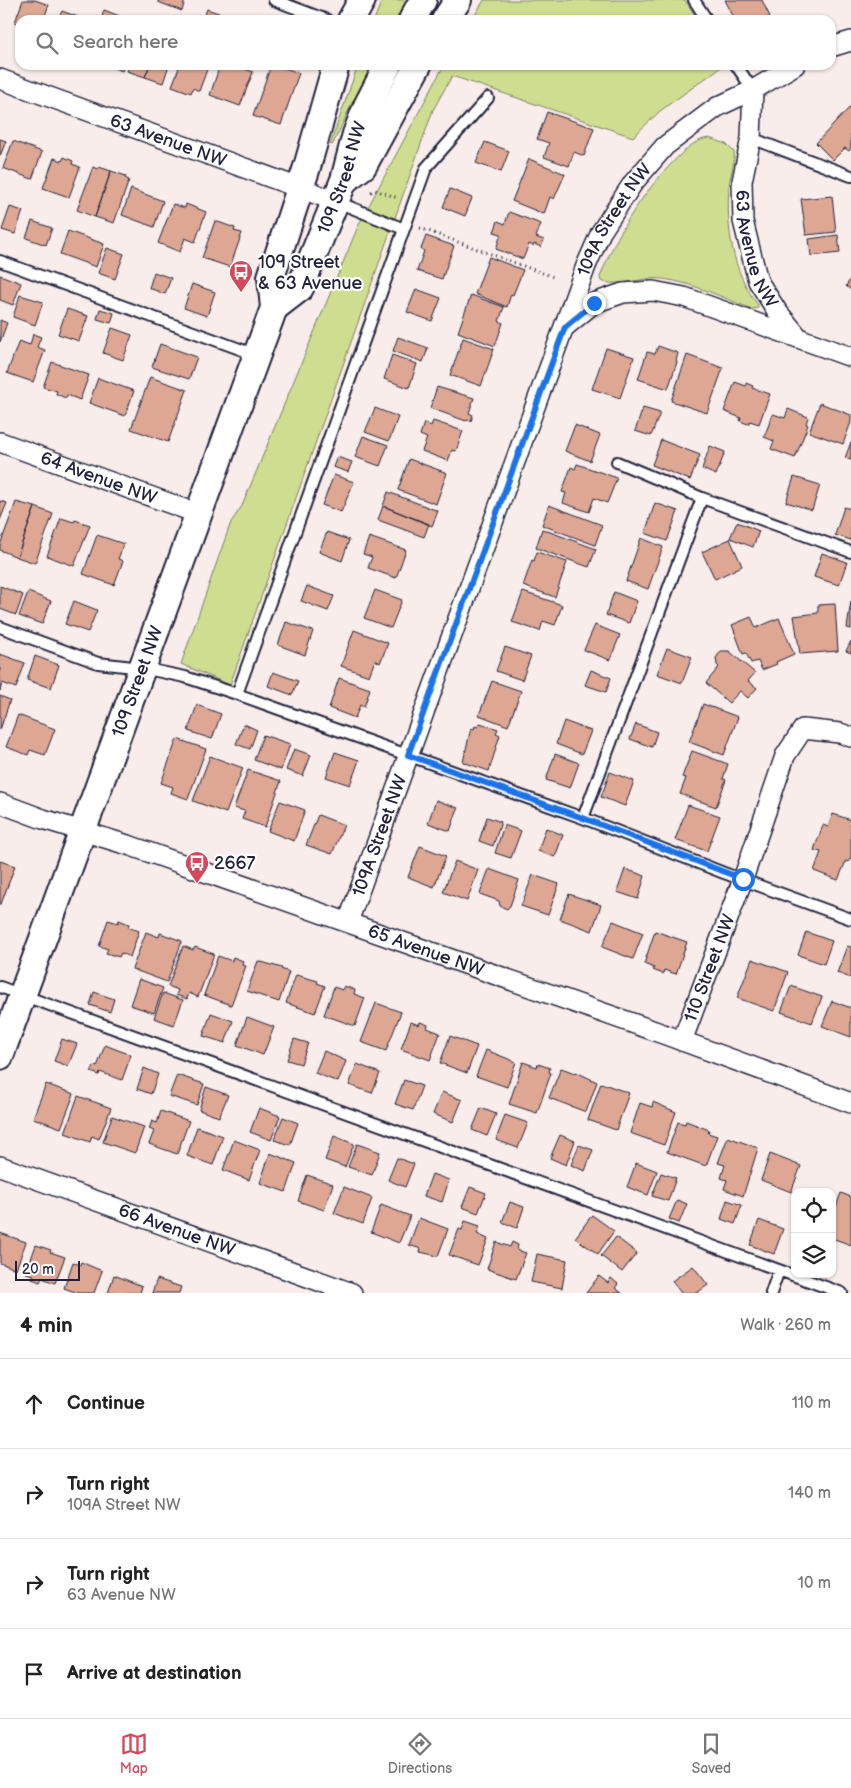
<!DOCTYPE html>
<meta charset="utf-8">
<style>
:root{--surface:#fff;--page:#f2f2f2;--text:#222;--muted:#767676;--line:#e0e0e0;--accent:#d1495b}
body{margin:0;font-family:"Balsamiq Sans",sans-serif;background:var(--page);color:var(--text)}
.controls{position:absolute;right:15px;bottom:15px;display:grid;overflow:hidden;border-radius:10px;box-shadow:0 1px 4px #0004}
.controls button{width:45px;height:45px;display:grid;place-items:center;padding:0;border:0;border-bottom:1px solid var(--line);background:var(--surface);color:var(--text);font:25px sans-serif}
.scale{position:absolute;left:15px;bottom:12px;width:65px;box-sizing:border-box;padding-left:5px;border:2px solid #22223b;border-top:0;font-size:14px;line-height:18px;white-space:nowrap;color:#22223b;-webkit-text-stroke:4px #fff;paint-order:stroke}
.stop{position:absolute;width:15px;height:15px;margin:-11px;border:4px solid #1a73e8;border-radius:50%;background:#fff}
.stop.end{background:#1a73e8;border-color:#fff;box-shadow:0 1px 5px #0008}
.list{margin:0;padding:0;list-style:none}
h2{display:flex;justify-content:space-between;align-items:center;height:65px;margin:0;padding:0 20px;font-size:21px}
h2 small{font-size:16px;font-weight:400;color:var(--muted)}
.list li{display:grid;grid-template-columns:32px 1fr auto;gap:15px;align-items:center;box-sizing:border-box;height:90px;padding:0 20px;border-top:1px solid var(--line)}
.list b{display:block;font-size:19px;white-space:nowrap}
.list p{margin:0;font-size:16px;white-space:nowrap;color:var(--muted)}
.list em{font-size:16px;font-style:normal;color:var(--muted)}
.icon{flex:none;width:28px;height:28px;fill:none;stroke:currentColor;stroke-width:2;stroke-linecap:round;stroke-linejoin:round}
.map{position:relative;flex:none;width:851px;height:1293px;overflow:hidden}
.search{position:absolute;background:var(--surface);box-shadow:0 1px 4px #0004;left:15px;right:15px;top:15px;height:55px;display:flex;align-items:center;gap:12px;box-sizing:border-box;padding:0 18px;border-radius:15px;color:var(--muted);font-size:19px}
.sheet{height:425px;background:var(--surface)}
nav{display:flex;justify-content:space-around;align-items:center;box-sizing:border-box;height:70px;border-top:1px solid var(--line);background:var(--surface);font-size:14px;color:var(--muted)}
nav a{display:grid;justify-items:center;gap:2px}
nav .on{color:var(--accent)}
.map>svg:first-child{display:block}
</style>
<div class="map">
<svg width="851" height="1293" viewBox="0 0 851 1293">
<rect width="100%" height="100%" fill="#f8edea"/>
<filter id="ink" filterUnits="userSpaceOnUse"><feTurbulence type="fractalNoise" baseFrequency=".02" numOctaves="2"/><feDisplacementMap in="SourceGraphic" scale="10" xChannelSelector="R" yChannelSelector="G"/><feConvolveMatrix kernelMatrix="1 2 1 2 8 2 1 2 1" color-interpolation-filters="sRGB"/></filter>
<g filter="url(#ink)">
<!-- green -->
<path fill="#cfdd90" stroke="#788066" d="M382,0H408L397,20H374Z
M484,0H685L698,20H472Z
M358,65H372L351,105L333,144L330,145Z
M444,65H724L660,111L633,137L452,76L433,110L230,685L181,664L231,522L242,506L359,224Z
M709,138L726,144L734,152C735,164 730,175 729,187C726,227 732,272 758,305V308L752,309C723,298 694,283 663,279C643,276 617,288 601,281L600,277C616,235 640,196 672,163C683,152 693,140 709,138Z"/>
<!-- building -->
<path fill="#dda794" stroke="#22223b" d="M23,0H35L49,5L43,20H20V24L15,22Z
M159,0H185L182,11L158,2Z
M725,0H762L770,17L763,20H735Z
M207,9L230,17L229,20H203Z
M104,10L122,17L121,20H101Z
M62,11L86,20H58Z
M240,13L260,20H237Z
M107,65H124L122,71Z
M130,65H150L145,77L127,71Z
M150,65H169L163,83L145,77Z
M180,65H206L208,67L199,91L193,88L191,93L172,86Z
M220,65H234L253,72L240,106L210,95Z
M271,65H276L299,73L281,125L253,116Z
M851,106V148L849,151L845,148L833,160L816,143Z
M547,112L594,128L584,156L574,152L569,166L544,157L549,143L537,139Z
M0,139L6,141L0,156Z
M13,141L42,152L32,179L3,168Z
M485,142L509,151L501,172L476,163Z
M64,157L73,161L72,164L80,167L69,197L43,188L54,158L62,161Z
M529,159L565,174L554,199L550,197L544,214L512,201Z
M93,167L98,169L99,167L111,171L95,217L77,210Z
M111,171L126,176L125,178L129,180L114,223L95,217Z
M131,189L163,201L154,227L122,215Z
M450,189L472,198L465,216L443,207Z
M832,196L836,232L806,235L801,199Z
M173,204L185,208L186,204L206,212L195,242L185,238L180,252L158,243Z
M10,207L23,211L15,234L2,230Z
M509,212L541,224L536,237L544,240L541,247L534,244L533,246L529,244L523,259L496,249L501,234L494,232L498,221L505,224Z
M32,221L52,228L46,245L26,238Z
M215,221L235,228L234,231L242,233L230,267L202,258Z
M68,231L104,244L96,267L60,254Z
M838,235L840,253L811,256L809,239Z
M426,236L454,246L442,279L417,271L424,251L421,249Z
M107,248L124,254L115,279L98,273Z
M489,257L523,270L513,295L511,294L507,307L475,294Z
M154,272L171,278L165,294L149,288Z
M0,275L21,283L13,305L0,300Z
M851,278V290L846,286Z
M192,284L215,292L207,316L184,308Z
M416,289L441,298L432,321L407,312Z
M20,295L43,302L35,325L13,317Z
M471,295L504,307L499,321L503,323L495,346L458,332Z
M67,309L88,316L79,341L58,334Z
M100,309L114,313L111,323L97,319Z
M0,320L7,323L0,342Z
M112,328L132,335L123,360L103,353Z
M33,334L41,337L37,347L45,350L33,382L7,373L19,341L30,345Z
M398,337L428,348L423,362L393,351Z
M463,338L494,349L481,386L450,375Z
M160,344L197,357L189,379L152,367Z
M658,346L678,353L676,361L677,362L668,389L638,379L647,352L655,354Z
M606,348L634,357L620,398L592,389Z
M392,355L417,364L409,388L384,379Z
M687,355L723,368L707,413L671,401Z
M52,362L89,375L80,400L67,395L66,398L56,394L57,391L43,387Z
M150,377L187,390L168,442L131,429Z
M98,378L134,391L125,416L89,403Z
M735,382L746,386V383L753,386L752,388L770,394L759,424L750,421L748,424L740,421L741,418L724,411Z
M437,387L474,398L469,413L473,415L471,421L467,420L466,421L430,408Z
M820,403L851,415V422L843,444L809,432Z
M375,408L398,417L389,441L365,432Z
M643,408L660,413L651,436L635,431Z
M788,409L808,417L806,424L808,425L795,458L771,449L774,441L764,437L773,414L785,418Z
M433,421L463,431L456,451L452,450L448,461L422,451L427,438L420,435L424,423L431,426Z
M575,425L600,435L590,461L565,451Z
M363,436L388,445L380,466L355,457Z
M661,440L700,455L690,480L652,465Z
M851,442V460L845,458Z
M710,446L725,452L716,475L702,469Z
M337,457L352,462L348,472L333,467Z
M409,459L447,473L436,504L398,490Z
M577,464L617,478L607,503L594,498L589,512L563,503L566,493L562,492L571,467L575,469Z
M334,475L354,482L341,512L322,505Z
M794,477L820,485L812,510L786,502Z
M388,492L438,511L432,526L383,506Z
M0,501L7,503L0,520Z
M16,502L35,507L17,557L0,550V545Z
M655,503L678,511L667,541L645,533Z
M549,505L602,525L595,545L542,525Z
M383,506L429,524L424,537L378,520Z
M35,507L53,514L35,563L17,557Z
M844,507L851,509V540L835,535Z
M61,518L74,522L75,520L90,525L74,566L47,556Z
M737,522L759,531L753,547L730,538Z
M542,529L596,549L589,567L536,548Z
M327,532L349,540L342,561L319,552Z
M97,535L124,544L118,559L123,561L114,585L83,574Z
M369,537L406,550L396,578L368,568L372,557L363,554Z
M641,538L663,547L648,589L626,581Z
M730,539L742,566L715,579L702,552Z
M537,552L567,562L555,597L523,586L532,560L534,561Z
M822,553L847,562L839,585L814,577Z
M0,586L23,595L16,615L0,609Z
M307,586L334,596L328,611L301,601Z
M375,590L402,600L391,628L364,618Z
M28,592L51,601L42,624L19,616Z
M523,592L562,605L555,625L543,621L540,631L512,622Z
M614,592L637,601L629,623L606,615Z
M74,601L97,610L88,632L65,624Z
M851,601V629L847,628Z
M835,604L838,651L800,654L794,616L818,613V605Z
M751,617L756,628L779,618L794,654L776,662L777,664L762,670L758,661L751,663L746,653L743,654L732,625Z
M286,622L313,631L305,655L278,645Z
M595,625L620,635L610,660L584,650Z
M354,630L388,643L380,663L375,660L369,676L341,666Z
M851,641V653L846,651Z
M505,647L531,656L522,680L496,671Z
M667,648L692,657L682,683L657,674Z
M721,651H729L755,673L748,681L757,688L748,698L740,691L729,703L706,683L719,667L717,665L716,658Z
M0,654L25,663L16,688L2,683L0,691Z
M35,656L59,665L51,688L27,680Z
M591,670L611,678L606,692L585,685Z
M273,672L298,681L292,695L268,686Z
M339,678L370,689L364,707L360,705L355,718L329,708Z
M492,681L521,691L508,726L479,715Z
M0,696L10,700L0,730Z
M703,704L738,717L724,755L689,742Z
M197,705L221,714L212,739L188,731Z
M18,715L55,729L45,755L30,750L28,755L6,747Z
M564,721L591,731L582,754L556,744Z
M480,723L498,729L496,733L500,735L489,771L463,762L471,728L474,729L475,726L478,727Z
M244,724L257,730L250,749L236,744Z
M636,724L657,732L652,747L630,739Z
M263,735L290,744L281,770L254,760Z
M177,739L206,749L188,799L171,793L173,787L161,783Z
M294,749L311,755L303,776L286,770Z
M692,751L728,764L723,779L726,780L716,807L680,794L686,778L682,777Z
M335,752L359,760L350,785L326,777Z
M555,754L579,763L570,788L546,780Z
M210,756L243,768L226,813L193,801Z
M248,770L281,781L265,827L242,819L245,811L234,808Z
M610,772L634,781L625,806L601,797Z
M436,800L458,808L450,831L428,823Z
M280,801L305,810L294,841L268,831Z
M688,805L720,816L707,851L675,840Z
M833,814L851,820V857L849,862L846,861L838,880L814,871L821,852L814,850L823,825L828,827Z
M318,815L344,825L332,854L306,845Z
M487,817L501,822L493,846L479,841Z
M504,825L521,831L511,858L495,853Z
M546,828L563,835L555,857L538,851Z
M420,846L446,856L434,887L408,877Z
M0,861L15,866L1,904H0Z
M455,861L478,870L467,901L443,892Z
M489,869L519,880L510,906L507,909L500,906L499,901L480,894Z
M625,869L645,876L638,899L617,892Z
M533,875L559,884L548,915L521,906Z
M569,894L601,905L592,931L560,919Z
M108,920L118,923L119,920L129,924L128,927L139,931L130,957L121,953L119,957L106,953L108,949L99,946Z
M613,921L643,933L633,959L602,947Z
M655,931L687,942L676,974L664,970L663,974L653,970L654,968L644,964Z
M146,932L159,937L160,933L182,941L167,982L132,969Z
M806,932L832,941L824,964L798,955Z
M183,946L193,950L195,947L214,954L198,997L189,993L187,999L176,995L178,990L168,986Z
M847,946L851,947V978L837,973Z
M218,956L232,961L233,957L243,961L242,965L246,966L231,1005L204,995Z
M752,959L788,972L774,1011L737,998Z
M258,961L282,968L281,969L289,972L279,1002L247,991Z
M296,975L318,981L317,983L325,986L315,1013L286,1003Z
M139,979L163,988L154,1013L130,1005Z
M344,986L355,990L354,994L365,998L355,1026L324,1015L334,987L342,990Z
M791,986L822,997L812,1023L781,1012Z
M94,992L114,999L110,1012L90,1005Z
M163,993L183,1000L174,1025L154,1018Z
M832,1001L851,1008V1037L822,1026Z
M376,1003L401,1012L386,1051L361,1042Z
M211,1013L233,1021L225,1043L203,1036Z
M247,1017L274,1027L263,1055L237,1045Z
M411,1022L419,1025L420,1022L428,1025L427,1028L440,1033L430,1060L401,1049Z
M450,1036L477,1046L467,1073L440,1063Z
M62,1039L77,1044L68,1066L54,1061Z
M294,1039L308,1043L301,1064L287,1060Z
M105,1045L131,1055L122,1080L100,1072L99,1075L91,1072L94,1066L97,1067Z
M486,1050L516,1062L507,1087L476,1076Z
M324,1051L346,1061L338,1082L315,1073Z
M523,1062L537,1067L538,1064L550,1068L549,1072L551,1073L537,1113L509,1104Z
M357,1064L380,1073L372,1093L349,1085Z
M144,1068L158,1074L151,1094L137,1089Z
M561,1068L575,1073L576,1072L597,1082L586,1112L549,1098Z
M177,1075L204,1084L197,1105L169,1096Z
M404,1080L422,1086L413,1110L395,1104Z
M601,1083L629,1093L616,1130L588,1120Z
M46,1084L74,1094L61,1128L33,1118Z
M206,1087L228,1095L219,1117L199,1110Z
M442,1092L462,1100L453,1122L433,1114Z
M78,1096L111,1108L99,1139L92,1136L90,1142L65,1133Z
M653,1102L676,1112L664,1145L630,1133L640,1103L652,1107Z
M259,1108L280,1116L271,1140L250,1132Z
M481,1108L496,1114L487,1136L472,1130Z
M161,1111L189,1121L177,1154L149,1144L154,1131L149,1129L152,1121L157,1123Z
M505,1115L528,1123L518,1148L496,1140Z
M112,1116L144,1127L135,1153L103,1142Z
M283,1117L298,1123L290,1145L274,1140Z
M686,1121L709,1130L708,1133L717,1136L706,1166L667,1152L678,1122L685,1124Z
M197,1127L223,1136L213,1165L187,1156Z
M560,1135L575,1141L566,1165L550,1158Z
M334,1136L354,1144L345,1167L325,1160Z
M728,1137L758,1148L743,1196L724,1189L727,1180L721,1178L725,1165L718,1163Z
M234,1140L260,1150L249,1180L223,1170Z
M357,1144L380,1152L372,1175L348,1167Z
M579,1145L593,1150L585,1171L571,1165Z
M270,1153L296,1163L286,1192L260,1183Z
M770,1154L801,1166L791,1192L761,1180Z
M397,1158L414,1164L405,1187L388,1180Z
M636,1163L657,1171L648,1195L627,1187Z
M661,1173L676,1178L668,1201L652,1196Z
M432,1174L449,1180L442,1202L424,1196Z
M307,1175L333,1184L324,1210L298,1201Z
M344,1187L372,1198L363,1224L334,1213Z
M470,1187L486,1193L478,1213L462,1207Z
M841,1193L851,1197V1245L832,1238V1218Z
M677,1200L687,1204L679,1223L669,1219Z
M727,1200L742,1205L735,1224L721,1219Z
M510,1202L524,1207L517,1228L502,1222Z
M381,1205L410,1216L399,1243L371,1232Z
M592,1215L614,1231L598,1254L575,1238Z
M419,1218L448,1229L438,1256L420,1252L421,1249L409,1245Z
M759,1220L783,1229L774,1254L750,1245Z
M465,1221L480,1226L477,1234L488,1239L478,1265L449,1255L459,1229L462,1230Z
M0,1233L26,1242L16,1269L0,1263Z
M616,1237L637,1253L622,1272L601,1256Z
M496,1242L510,1247L512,1242L518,1245L517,1250L526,1253L516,1279L487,1269Z
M36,1245L51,1250L50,1252L65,1257L55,1283L42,1278L40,1282L32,1279L34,1275L26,1273Z
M537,1254L567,1260L562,1288L531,1282Z
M73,1262L80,1265L81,1262L102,1271L94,1293H78L64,1288Z
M693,1266L708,1285L697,1293H681L672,1281Z
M114,1275L142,1286L140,1293H108Z
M599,1276L608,1283L611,1278L618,1284L615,1288L622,1293H586Z
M157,1279L181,1287L179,1293H152Z"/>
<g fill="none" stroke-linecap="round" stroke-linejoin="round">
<!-- lane casing -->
<g stroke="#22223b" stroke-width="14">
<path id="lane" d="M274,0L327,20
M694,0L707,20
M736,65L753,90
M751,138L851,176
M335,201L404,229
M0,261L256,355
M617,462L702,498
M0,627L98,663L142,668L185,677L237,694L583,818L724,873L851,919
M237,694L426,168L488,98
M583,818L702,498L851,552
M0,987L842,1293
M771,1293L779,1270"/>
</g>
<!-- street casing -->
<g stroke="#22223b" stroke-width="22">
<g id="street">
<path d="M831,47L851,41"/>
<path id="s1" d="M0,79L335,201"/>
<path id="s2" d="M753,90L751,138L742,181L743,221L758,281L777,311L799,338"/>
<path d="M566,326L594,303L623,293L653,291L684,297L851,357"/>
<path id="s3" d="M0,442L199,514"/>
<path id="s4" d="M0,803L43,819L131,846L666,1035L851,1103"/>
<path id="s5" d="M348,922L586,266L601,232L633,183L665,146L717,107L753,90L795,65"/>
<path id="s6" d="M682,1041L743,879L785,756L803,729L840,733L851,737"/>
<path id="s7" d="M0,1166L352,1293"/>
</g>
</g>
<!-- secondary casing -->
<g stroke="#22223b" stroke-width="30">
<g id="secondary">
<path d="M351,20L362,0"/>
<path d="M412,20L423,0"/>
<path d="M445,20L458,0"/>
<path d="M347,178L363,166L418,65"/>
<path id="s8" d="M274,308L300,288L344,180L356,134L367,106L388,65"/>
<path id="s9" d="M0,1056L274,308L271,277L307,167L336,65"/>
</g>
</g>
<!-- path -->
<path stroke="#22223b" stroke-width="3" stroke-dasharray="1 4" stroke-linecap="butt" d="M371,192L375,190L398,198
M420,228L556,278"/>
<!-- lane -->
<use href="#lane" stroke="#fff" stroke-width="10"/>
<!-- street -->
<use href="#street" stroke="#fff" stroke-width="19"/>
<!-- secondary -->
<use href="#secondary" stroke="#fff" stroke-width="26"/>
</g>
</g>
<g fill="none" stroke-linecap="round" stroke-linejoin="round" filter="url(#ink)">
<!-- route -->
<path stroke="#1a73e8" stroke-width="6" d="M594,303L565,327L408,755L583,818L743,879"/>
</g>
<!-- icons -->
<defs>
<g id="bus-pin" transform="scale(1.25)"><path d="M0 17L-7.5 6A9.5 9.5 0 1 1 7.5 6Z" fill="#d1495b" stroke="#fff"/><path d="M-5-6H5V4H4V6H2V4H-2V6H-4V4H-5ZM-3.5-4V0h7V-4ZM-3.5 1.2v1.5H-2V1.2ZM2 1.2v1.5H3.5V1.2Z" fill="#fff"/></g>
</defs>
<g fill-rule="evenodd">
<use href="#bus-pin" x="241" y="272"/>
<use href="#bus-pin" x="197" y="863"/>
</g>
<g text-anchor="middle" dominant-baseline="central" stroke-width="4.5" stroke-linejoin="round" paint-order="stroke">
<!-- street labels -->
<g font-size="18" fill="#22223b" stroke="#fff">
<text stroke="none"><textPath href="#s1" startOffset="179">63 Avenue NW</textPath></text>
<text stroke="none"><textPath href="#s8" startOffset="151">109 Street NW</textPath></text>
<text stroke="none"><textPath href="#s5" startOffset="752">109A Street NW</textPath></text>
<text stroke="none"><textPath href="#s2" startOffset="162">63 Avenue NW</textPath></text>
<text stroke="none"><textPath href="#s3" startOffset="105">64 Avenue NW</textPath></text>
<text stroke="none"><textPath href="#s9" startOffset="399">109 Street NW</textPath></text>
<text stroke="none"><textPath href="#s5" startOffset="92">109A Street NW</textPath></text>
<text stroke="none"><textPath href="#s4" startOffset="451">65 Avenue NW</textPath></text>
<text stroke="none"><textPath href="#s6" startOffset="78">110 Street NW</textPath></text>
<text stroke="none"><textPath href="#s7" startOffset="188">66 Avenue NW</textPath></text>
</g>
<!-- poi labels -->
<g font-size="18" fill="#22223b" stroke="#fff" text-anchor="start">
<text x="258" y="262">109 Street<tspan x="258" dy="21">&amp; 63 Avenue</tspan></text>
<text x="214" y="863">2667</text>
</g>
</g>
</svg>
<div class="controls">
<button><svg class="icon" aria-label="locate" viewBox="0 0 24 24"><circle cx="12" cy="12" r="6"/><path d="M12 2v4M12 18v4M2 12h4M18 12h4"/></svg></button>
<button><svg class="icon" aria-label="layers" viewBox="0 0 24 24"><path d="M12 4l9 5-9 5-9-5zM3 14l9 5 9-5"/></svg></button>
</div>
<div class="scale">20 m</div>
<div class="stop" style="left:743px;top:879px"></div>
<div class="stop end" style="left:594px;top:303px"></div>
<div class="search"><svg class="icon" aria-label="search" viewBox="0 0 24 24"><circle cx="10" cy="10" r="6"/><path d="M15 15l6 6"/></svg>Search here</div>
</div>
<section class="sheet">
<h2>4 min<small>Walk · 260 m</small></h2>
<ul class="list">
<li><svg class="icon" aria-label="ahead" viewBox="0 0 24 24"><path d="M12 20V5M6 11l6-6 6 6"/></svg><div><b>Continue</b></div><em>110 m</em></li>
<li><svg class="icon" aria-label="right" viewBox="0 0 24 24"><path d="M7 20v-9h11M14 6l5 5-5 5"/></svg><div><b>Turn right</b><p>109A Street NW</p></div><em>140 m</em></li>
<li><svg class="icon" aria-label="right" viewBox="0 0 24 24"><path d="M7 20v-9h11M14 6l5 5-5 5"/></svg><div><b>Turn right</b><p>63 Avenue NW</p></div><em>10 m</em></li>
<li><svg class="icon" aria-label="arrive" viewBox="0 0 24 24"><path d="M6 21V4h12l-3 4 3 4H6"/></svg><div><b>Arrive at destination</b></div></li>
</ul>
</section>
<nav>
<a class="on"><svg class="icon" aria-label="map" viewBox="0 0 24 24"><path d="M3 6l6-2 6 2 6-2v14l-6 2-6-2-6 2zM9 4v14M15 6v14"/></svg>Map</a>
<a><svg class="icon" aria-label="directions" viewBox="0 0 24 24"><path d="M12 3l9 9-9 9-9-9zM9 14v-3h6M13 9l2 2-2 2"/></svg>Directions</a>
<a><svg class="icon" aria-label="saved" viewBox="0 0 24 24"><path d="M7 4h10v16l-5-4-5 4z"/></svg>Saved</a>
</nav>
